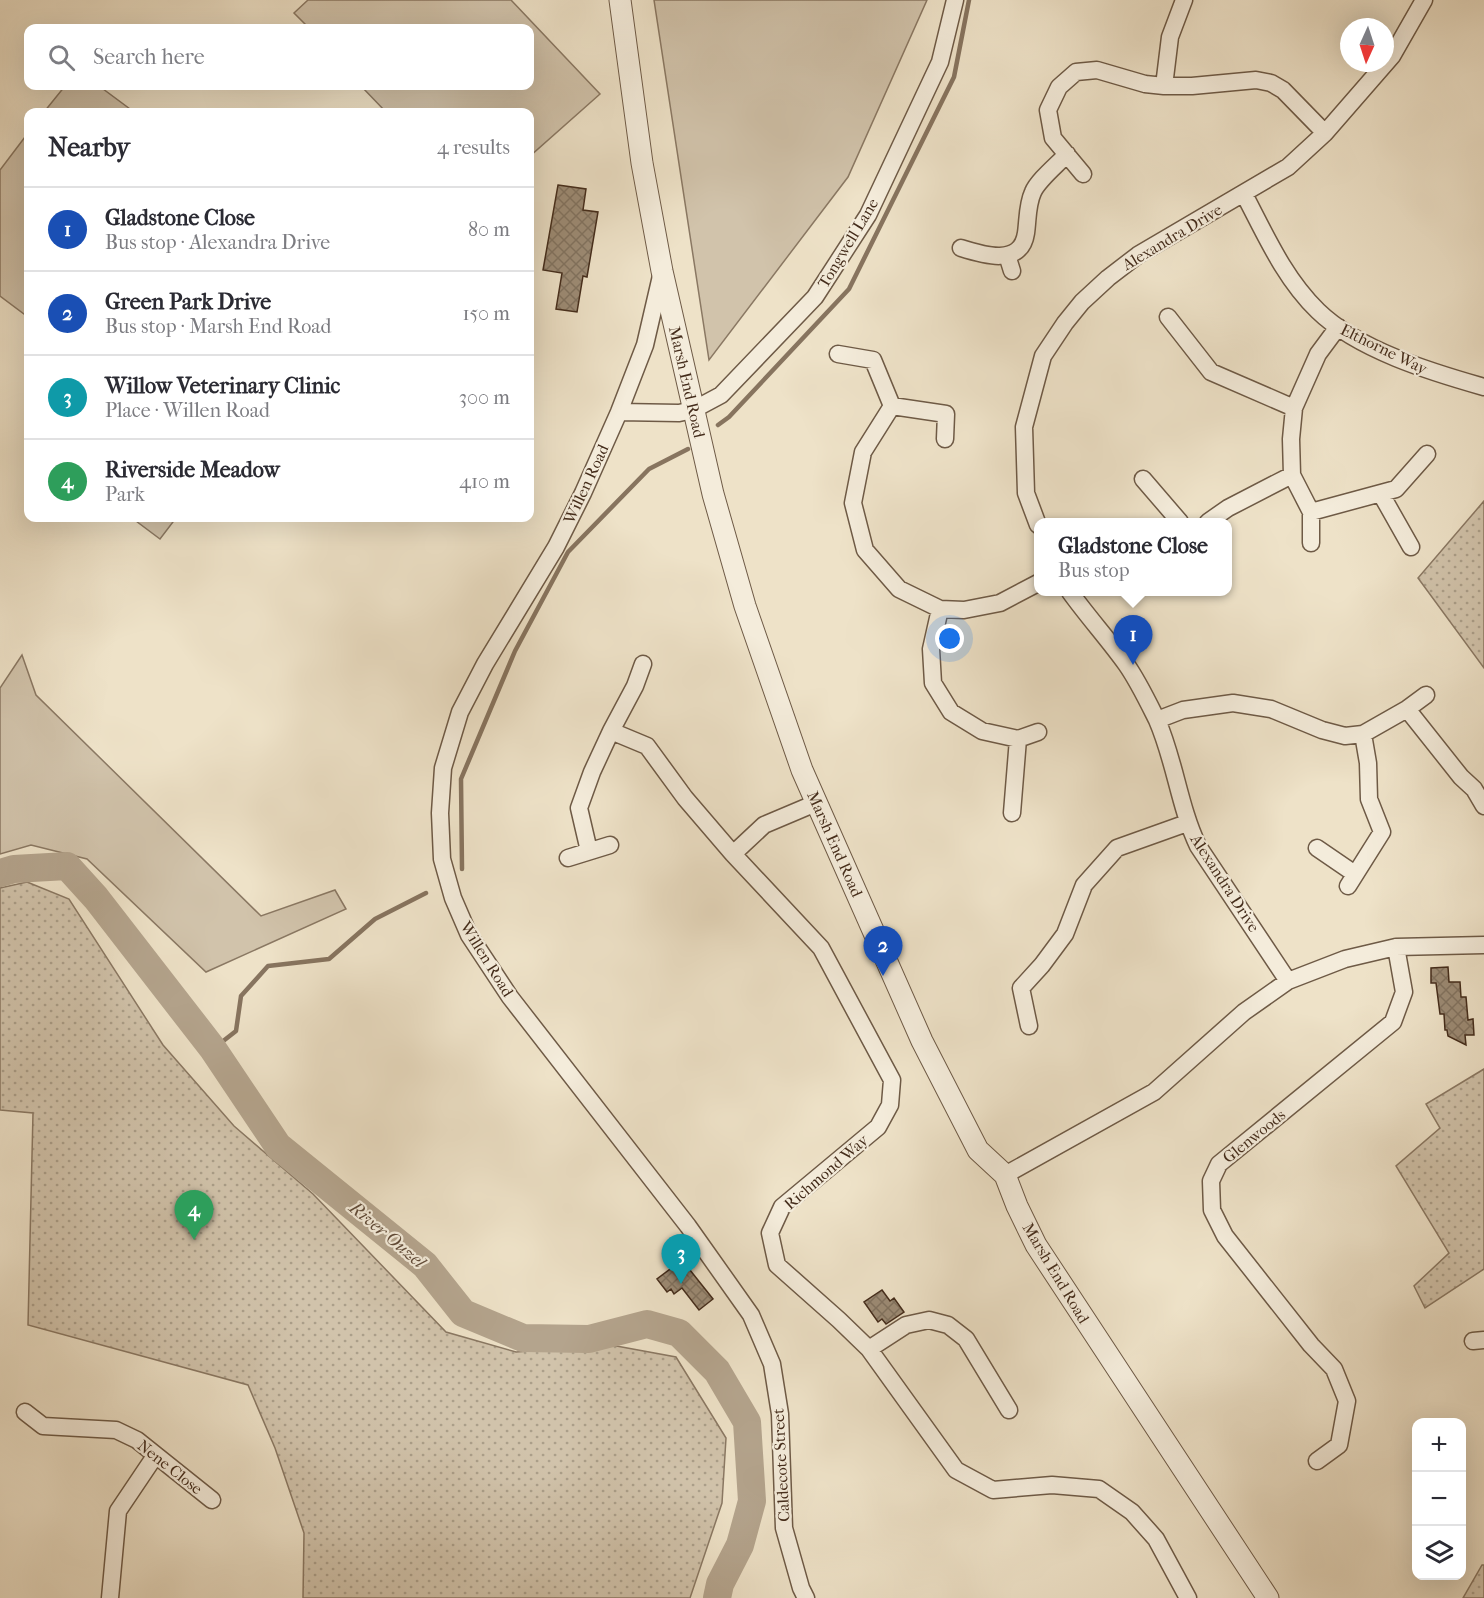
<!DOCTYPE html>
<meta charset="utf-8">
<style>
:root{--surface:#fff;--page:#f7f7f7;--text:#2b2b33;--muted:#7c7c81;--line:#e1e1e2;--accent:#8f2418}
body{margin:0;font-family:"IM FELL French Canon",serif;background:var(--page);color:var(--text)}
.controls{position:absolute;right:18px;bottom:18px;display:grid;overflow:hidden;border-radius:12px;box-shadow:0 6px 24px #0002}
.controls button{width:54px;height:54px;display:grid;place-items:center;padding:0;border:0;border-bottom:2px solid var(--line);background:var(--surface);color:var(--text);font:30px sans-serif}
.compass{position:absolute;left:1340px;top:18px;width:54px;height:54px;border-radius:50%;background:var(--surface);box-shadow:0 6px 24px #0002;rotate:183deg}
.you{position:absolute;left:950px;top:639px;width:21px;height:21px;margin:-15px;border:4px solid #fff;border-radius:50%;background:#1a73e8;box-shadow:0 0 0 9px #1a73e833}
.badge{display:grid;place-items:center;width:39px;height:39px;border-radius:50%;background:var(--accent);color:#fff;font-size:20px;font-weight:700}
.pin{position:absolute;translate:-50% -50px;filter:drop-shadow(0 2px 3px #0008)}
.pin::after{content:'';position:absolute;top:32px;width:21px;height:18px;background:inherit;clip-path:polygon(0 0,100% 0,50% 100%)}
.popup{position:absolute;left:1034px;top:518px;width:198px;height:78px;box-sizing:border-box;display:grid;place-content:center;border-radius:12px;background:var(--surface);filter:drop-shadow(0 2px 4px #0005);font-size:20px;white-space:nowrap;color:var(--muted)}
.popup b{font-size:22px;color:var(--text)}
.popup::after{content:'';position:absolute;left:50%;top:100%;margin-left:-12px;border:12px solid transparent;border-top-color:var(--surface)}
.list{margin:0;padding:0;list-style:none}
h2{display:flex;justify-content:space-between;align-items:center;height:78px;margin:0;padding:0 24px;font-size:26px}
h2 small{font-size:20px;font-weight:400;color:var(--muted)}
.list li{display:grid;grid-template-columns:39px 1fr auto;gap:18px;align-items:center;box-sizing:border-box;height:84px;padding:0 24px;border-top:2px solid var(--line)}
.list b{display:block;font-size:22px;white-space:nowrap}
.list p{margin:0;font-size:20px;white-space:nowrap;color:var(--muted)}
.list em{font-size:20px;font-style:normal;color:var(--muted)}
.icon{flex:none;width:33px;height:33px;fill:none;stroke:currentColor;stroke-width:2;stroke-linecap:round;stroke-linejoin:round}
.map{position:relative;flex:none;width:1484px;height:1598px;overflow:hidden}
.search{position:absolute;background:var(--surface);box-shadow:0 6px 24px #0002;left:24px;top:24px;width:510px;height:66px;display:flex;align-items:center;gap:15px;box-sizing:border-box;padding:0 21px;border-radius:12px;color:var(--muted);font-size:22px}
.panel{position:absolute;background:var(--surface);box-shadow:0 6px 24px #0002;left:24px;top:108px;width:510px;height:414px;border-radius:12px}
.map>svg:first-child{display:block}
</style>
<div class="map">
<svg width="1484" height="1598" viewBox="0 0 1484 1598">
<defs>
<pattern id="park-dots" width="8" height="8" patternUnits="userSpaceOnUse" patternTransform="scale(1.5)"><rect width="8" height="8" fill="#d1c3ab"/><path d="M2 2h.1M6 6h.1" fill="none" stroke="#ab9f8a" stroke-width="1.8" stroke-linecap="round"/></pattern>
<pattern id="building-cross-hatch" width="8" height="8" patternUnits="userSpaceOnUse" patternTransform="scale(1.5)"><rect width="8" height="8" fill="#9c8b75"/><path d="M0 0l8 8M0 8l8-8" fill="none" stroke="#81725f"/></pattern>
</defs>
<rect width="100%" height="100%" fill="#eee2c8"/>
<filter id="stains"><feTurbulence type="fractalNoise" baseFrequency=".00333" numOctaves="4"/><feColorMatrix values="0 0 0 0 .2 0 0 0 0 .09 0 0 0 0 .02 0 0 0 .5 -.17"/></filter>
<radialGradient id="worn" r=".72"><stop offset=".6" stop-color="#630" stop-opacity="0"/><stop offset="1" stop-color="#630" stop-opacity=".3"/></radialGradient>
<!-- green -->
<path fill="#d1c3ab" stroke="#8a7863" stroke-width="1.5" d="M308,0H511L600,94L530,156V112H386L361,86H530V28H309L294,13Z
M654,0H927L848,177L709,360Z
M65,86H99L134,112H44Z
M28,133V317L0,296V170Z
M132,518H176L160,539Z
M22,655L36,695L261,916L335,890L346,909L206,972L87,859L31,845L0,854V688Z"/>
<!-- park -->
<path fill="url(#park-dots)" stroke="#8a7863" stroke-width="1.5" d="M1484,501V668L1418,578Z
M27,882L69,899L163,1045L234,1126L313,1194L446,1332L516,1352L611,1345L676,1357L726,1438L722,1503L690,1598H303L304,1533L275,1448L248,1385L28,1325L33,1113L0,1110V888Z
M1484,1069V1269L1425,1308L1414,1286L1449,1253L1396,1166L1440,1128L1426,1104Z
M1482,1565H1484V1598H1463Z"/>
<g fill="none" stroke-linecap="round" stroke-linejoin="round">
<!-- stream -->
<path stroke="#87745f" stroke-width="4.5" d="M718,425L729,417L849,289L954,77L969,0
M462,869L461,779L515,651L568,552L649,469L688,449
M213,1049L236,1031L241,996L268,966L329,959L375,919L426,893"/>
<!-- river -->
<path stroke="#b4a48d" stroke-width="28" d="M0,873L14,869L67,866L96,898L213,1049L278,1146L425,1265L463,1313L523,1338L589,1339L647,1324L679,1333L717,1371L747,1422L752,1501L740,1545L720,1584L717,1598"/>
</g>
<!-- building -->
<path fill="url(#building-cross-hatch)" stroke="#442c1b" stroke-width="1.5" d="M558,185L586,189L583,210L598,212L587,277L583,276L577,312L556,309L562,273L543,270Z
M1448,967L1449,982H1460L1461,997H1466L1468,1020L1473,1019L1474,1035H1465L1466,1045L1448,1036L1447,1030H1445L1444,1014H1440L1436,983H1431V968Z
M682,1260L713,1299L699,1310L682,1288L674,1294L671,1289L667,1292L657,1279Z
M882,1290L890,1301L894,1298L904,1312L886,1324L882,1319L878,1322L864,1302Z"/>
<g fill="none" stroke-linecap="round" stroke-linejoin="round">
<!-- minor casing -->
<g stroke="#6e5a46" stroke-width="19">
<path id="minor" d="M1164,86L1170,37L1184,0
M1083,174L1053,138L1048,110L1059,87L1076,72L1097,70L1145,84L1164,86H1192L1256,80L1271,83L1283,90L1325,133
M1244,194C1265,234 1284,278 1318,311C1358,350 1431,372 1484,387
M961,248C983,255 1021,267 1026,233C1028,219 1027,205 1033,192C1038,180 1058,164 1067,154
M1007,255L1012,271
M661,276L645,345L619,412L583,493L556,547L485,664L460,712L443,768L440,813L442,859L453,898L469,935L510,997L688,1226L751,1315L772,1364L780,1414L784,1528L801,1588L806,1598
M1168,317L1211,372L1294,408
M1338,327L1318,354L1294,408L1291,439L1292,475L1311,512L1396,489L1427,454
M838,354L873,360L892,406L863,452L853,503L865,550L899,589L940,609L964,610L1000,603L1038,583
M892,406L946,414L945,439
M619,412L679,413L693,410L721,395L815,297L868,215L940,62L955,0
M1143,479L1180,522
M1381,494L1411,547
M1208,522L1228,508L1292,475
M1038,525L1026,493L1024,427L1043,356L1065,323L1082,302L1108,278L1138,255L1288,167L1325,133L1392,56L1424,0
M1311,543V512
M1070,592C1088,617 1108,639 1126,664C1138,681 1148,702 1157,720C1175,761 1179,806 1198,846L1288,981
M940,609L931,649L933,683L951,712L982,731L1018,739L1012,813
M1407,709L1426,695
M1157,720L1183,710L1233,703L1271,709L1322,730L1345,736L1363,734L1407,709L1461,777L1474,789L1484,806
M611,731L635,686L643,664
M1018,739L1038,732
M1317,848L1355,874
M589,851L579,808L592,772L611,731L647,746L685,798L733,854L821,948L892,1080L890,1105L878,1127L782,1207L770,1233L777,1265L839,1320L869,1349L956,1470L993,1490L1052,1485L1099,1489L1132,1512L1156,1539L1188,1598
M733,854L764,825L816,803
M568,858L610,845
M1348,886L1382,832L1369,799L1368,763L1363,734
M1029,1026L1021,988L1042,965L1065,934L1084,885L1117,848L1187,823
M1005,1175L1154,1092L1244,1012L1288,981L1345,959L1396,947L1484,945
M1473,1341L1484,1340
M869,1349L906,1325L929,1320L948,1325L966,1339L1009,1410
M25,1412L43,1426L116,1430L137,1440L212,1500
M1317,1461L1339,1445L1347,1401L1334,1369L1311,1345L1225,1236L1212,1210L1211,1181L1219,1164L1393,1022L1404,992L1396,947
M110,1598L118,1511L155,1456"/>
</g>
<!-- tertiary casing -->
<g stroke="#6e5a46" stroke-width="23">
<path id="tertiary" d="M620,0L642,163L662,271L713,494L745,606L802,770L922,1041L978,1150L1005,1175L1017,1206L1036,1245L1268,1598"/>
</g>
<!-- minor -->
<use href="#minor" stroke="#f4ecdb" stroke-width="16"/>
<!-- tertiary -->
<use href="#tertiary" stroke="#f4ecdb" stroke-width="21"/>
</g>
<g text-anchor="middle" dominant-baseline="central" stroke-width="4.5" stroke-linejoin="round" paint-order="stroke">
<!-- street labels -->
<g font-size="16" fill="#442c1b" stroke="#f4ecdb">
<text transform="translate(1172 237) rotate(-31)">Alexandra Drive</text>
<text transform="translate(848 243) rotate(-59)">Tongwell Lane</text>
<text transform="translate(1384 349) rotate(26)">Elthorne Way</text>
<text transform="translate(687 382) rotate(77)">Marsh End Road</text>
<text transform="translate(586 484) rotate(-65)">Willen Road</text>
<text transform="translate(835 844) rotate(66)">Marsh End Road</text>
<text transform="translate(1225 883) rotate(57)">Alexandra Drive</text>
<text transform="translate(487 959) rotate(58)">Willen Road</text>
<text transform="translate(1254 1136) rotate(-39)">Glenwoods</text>
<text transform="translate(826 1172) rotate(-41)">Richmond Way</text>
<text transform="translate(1056 1273) rotate(59)">Marsh End Road</text>
<text transform="translate(781 1465) rotate(-93)">Caldecote Street</text>
<text transform="translate(170 1467) rotate(38)">Nene Close</text>
</g>
<!-- water labels -->
<g font-size="18" font-style="italic" fill="#604a38" stroke="#f4ecdb">
<text transform="translate(387 1235) rotate(40)">River Ouzel</text>
</g>
</g>
<rect width="100%" height="100%" filter="url(#stains)"/>
<rect width="100%" height="100%" fill="url(#worn)"/>
</svg>
<div class="controls">
<button>+</button>
<button>−</button>
<button><svg class="icon" aria-label="layers" viewBox="0 0 24 24"><path d="M12 4l9 5-9 5-9-5zM3 14l9 5 9-5"/></svg></button>
</div>
<svg class="compass" viewBox="-18 -18 36 36"><path d="M0-13l5 13h-10z" fill="#e53935"/><path d="M0 13l5-13h-10z" fill="#7c7c81"/></svg>
<div class="you"></div>
<div class="pin badge" style="left:1133px;top:665px;background:#1a4fb4">1</div>
<div class="popup"><b>Gladstone Close</b>Bus stop</div>
<div class="pin badge" style="left:883px;top:976px;background:#1a4fb4">2</div>
<div class="pin badge" style="left:681px;top:1284px;background:#0f9aa8">3</div>
<div class="pin badge" style="left:194px;top:1240px;background:#2e9e5b">4</div>
<div class="search"><svg class="icon" aria-label="search" viewBox="0 0 24 24"><circle cx="10" cy="10" r="6"/><path d="M15 15l6 6"/></svg>Search here</div>
<section class="panel">
<h2>Nearby<small>4 results</small></h2>
<ul class="list">
<li><span class="badge" style="background:#1a4fb4">1</span><div><b>Gladstone Close</b><p>Bus stop · Alexandra Drive</p></div><em>80 m</em></li>
<li><span class="badge" style="background:#1a4fb4">2</span><div><b>Green Park Drive</b><p>Bus stop · Marsh End Road</p></div><em>150 m</em></li>
<li><span class="badge" style="background:#0f9aa8">3</span><div><b>Willow Veterinary Clinic</b><p>Place · Willen Road</p></div><em>300 m</em></li>
<li><span class="badge" style="background:#2e9e5b">4</span><div><b>Riverside Meadow</b><p>Park</p></div><em>410 m</em></li>
</ul>
</section>
</div>
